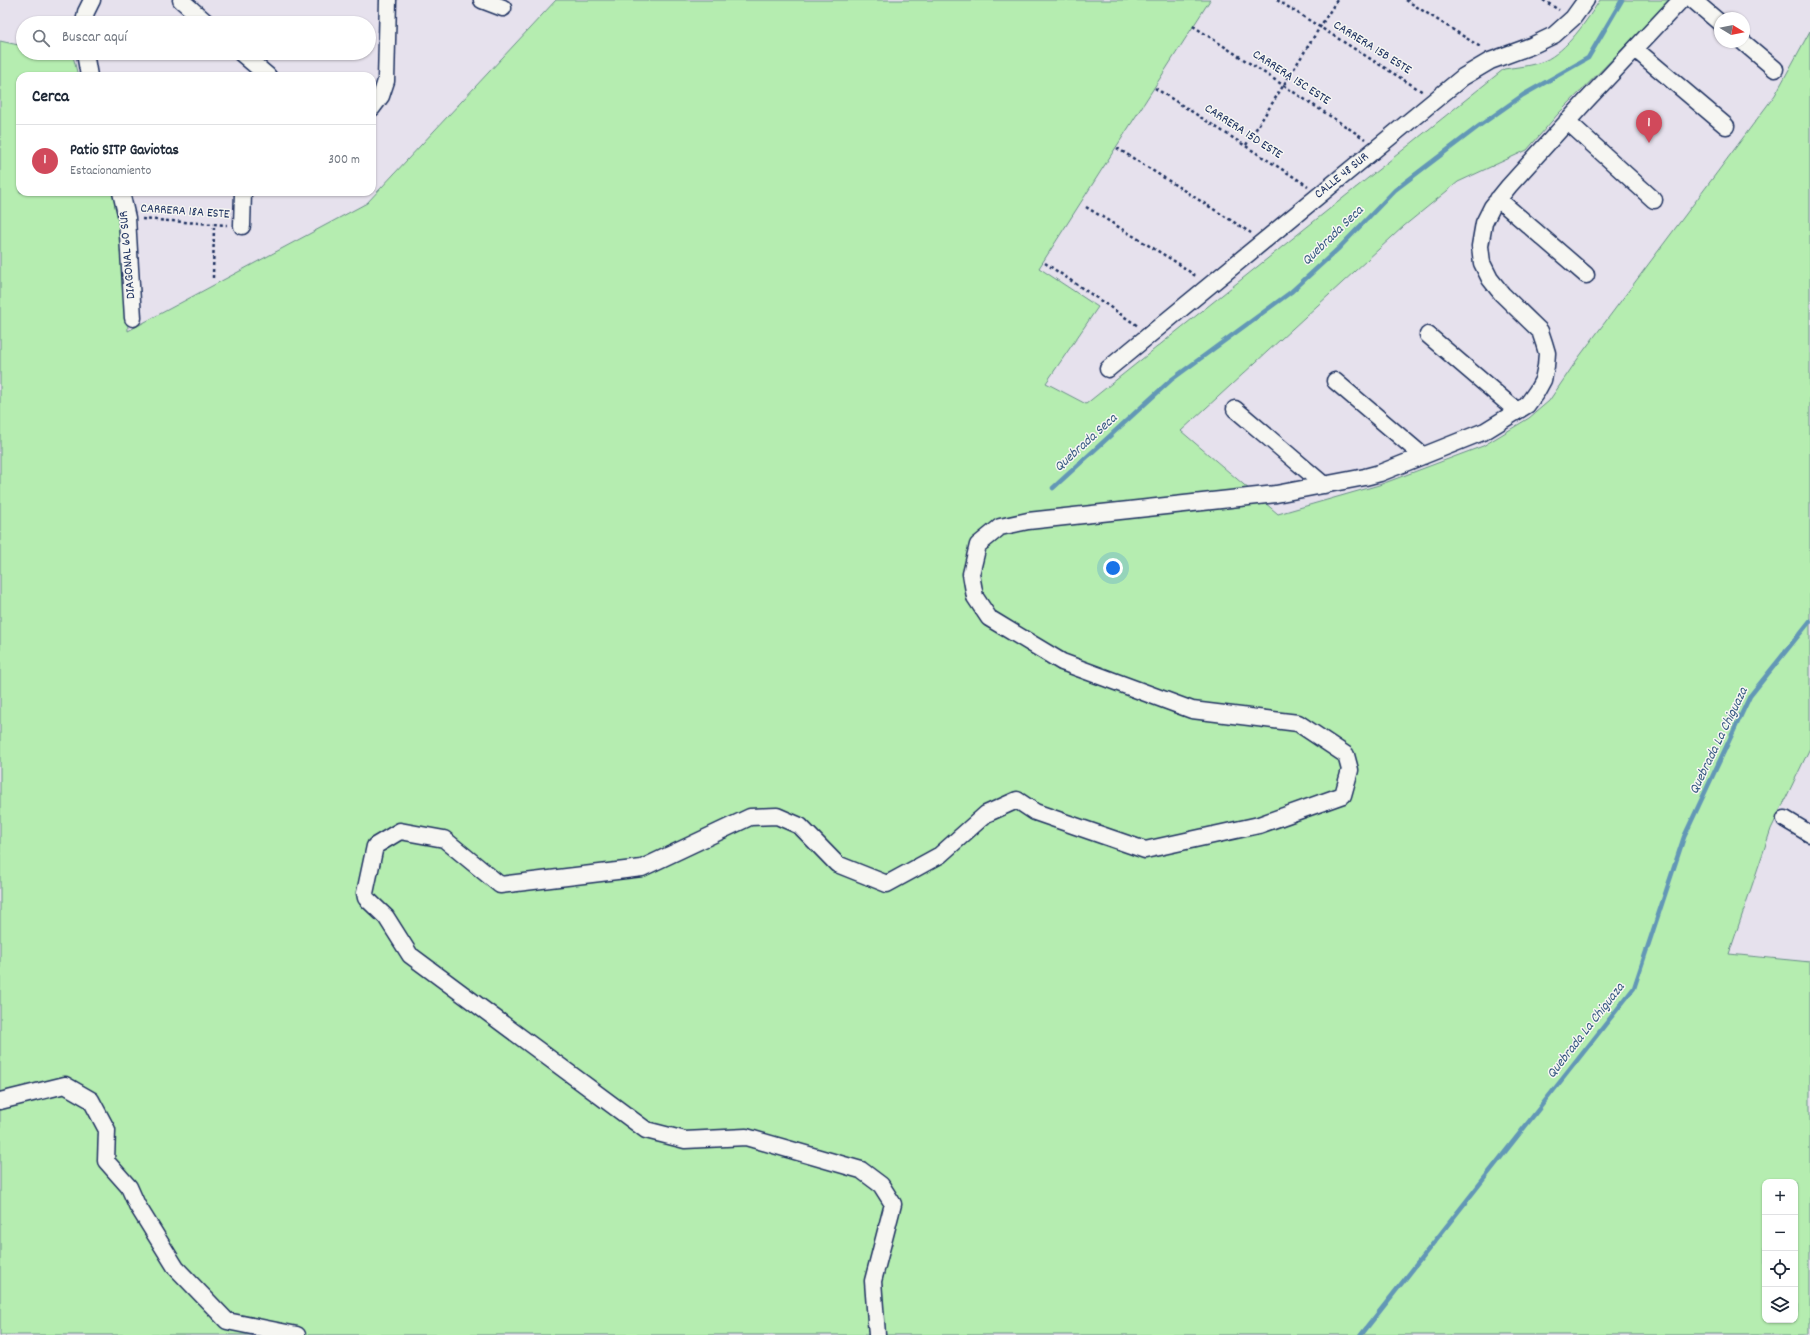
<!DOCTYPE html>
<html lang="es">
<meta charset="utf-8">
<style>
:root{--surface:#fff;--page:#f2f2f3;--text:#1f2937;--muted:#747a83;--line:#e0e1e3;--accent:#d1495b}
body{margin:0;font-family:Dekko,sans-serif;background:var(--page);color:var(--text)}
.controls{position:absolute;right:12px;bottom:12px;display:grid;overflow:hidden;border-radius:8px;box-shadow:0 1px 3px #0004}
.controls button{width:36px;height:36px;display:grid;place-items:center;padding:0;border:0;border-bottom:1px solid var(--line);background:var(--surface);color:var(--text);font:20px sans-serif}
.compass{position:absolute;left:1714px;top:12px;width:36px;height:36px;border-radius:50%;background:var(--surface);box-shadow:0 1px 3px #0004;rotate:100deg}
.you{position:absolute;left:1113px;top:568px;width:14px;height:14px;margin:-10px;border:3px solid #fff;border-radius:50%;background:#1a73e8;box-shadow:0 0 0 6px #1a73e833}
.badge{display:grid;place-items:center;width:26px;height:26px;border-radius:50%;background:var(--accent);color:#fff;font-size:13px;font-weight:700}
.pin{position:absolute;translate:-50% -33px;filter:drop-shadow(0 1px 2px #0008)}
.pin::after{content:'';position:absolute;top:21px;width:14px;height:12px;background:inherit;clip-path:polygon(0 0,100% 0,50% 100%)}
.list{margin:0;padding:0;list-style:none}
h2{display:flex;justify-content:space-between;align-items:center;height:52px;margin:0;padding:0 16px;font-size:17px}
h2 small{font-size:13px;font-weight:400;color:var(--muted)}
.list li{display:grid;grid-template-columns:26px 1fr auto;gap:12px;align-items:center;box-sizing:border-box;height:72px;padding:0 16px;border-top:1px solid var(--line)}
.list b{display:block;font-size:15px;white-space:nowrap}
.list p{margin:0;font-size:13px;white-space:nowrap;color:var(--muted)}
.list em{font-size:13px;font-style:normal;color:var(--muted)}
.icon{flex:none;width:22px;height:22px;fill:none;stroke:currentColor;stroke-width:2;stroke-linecap:round;stroke-linejoin:round}
.map{position:relative;flex:none;width:1810px;height:1335px;overflow:hidden}
.search{position:absolute;background:var(--surface);box-shadow:0 1px 3px #0004;left:16px;top:16px;width:360px;height:44px;display:flex;align-items:center;gap:10px;box-sizing:border-box;padding:0 14px;border-radius:22px;color:var(--muted);font-size:15px}
.panel{position:absolute;background:var(--surface);box-shadow:0 1px 3px #0004;left:16px;top:72px;width:360px;height:124px;border-radius:12px}
.map>svg:first-child{display:block}
</style>
<div class="map">
<svg width="1810" height="1335" viewBox="0 0 1810 1335">
<rect width="100%" height="100%" fill="#e6e1ed"/>
<filter id="ink" filterUnits="userSpaceOnUse"><feTurbulence type="fractalNoise" baseFrequency=".025" numOctaves="2"/><feDisplacementMap in="SourceGraphic" scale="8" xChannelSelector="R" yChannelSelector="G"/><feConvolveMatrix kernelMatrix="1 2 1 2 8 2 1 2 1" color-interpolation-filters="sRGB"/></filter>
<g filter="url(#ink)">
<!-- green -->
<path fill="#b5edb0" stroke="#688e87" fill-rule="evenodd" d="M556,0H1210L1039,268L1098,307L1046,383L1086,404L1504,69C1517,67 1531,66 1544,61C1567,51 1587,20 1600,0H1671L1558,114L1527,150L1458,182L1404,226L1181,431L1278,514L1379,485L1483,446L1529,418L1549,401L1579,357L1775,95L1810,31V748L1771,829L1729,954L1810,962V1335H0V41L23,46V53H56L73,56L78,76H20V192H115L125,218L128,331L367,203ZM1765,1182H1795V1320H1765Z"/>
<g fill="none" stroke-linecap="round" stroke-linejoin="round">
<!-- stream -->
<path stroke="#6297b6" stroke-width="4.5" d="M1053,488L1171,380L1291,292L1339,248L1395,190L1479,126L1523,95L1588,58L1622,0
M1361,1335L1634,988L1684,837L1750,696L1810,621"/>
<!-- minor casing -->
<g stroke="#1b2f5e" stroke-width="19">
<path id="minor" d="M181,0L207,23
M482,0L503,8
M1693,0L1720,23
M84,23L86,12L92,0
M1743,42L1775,69
M1635,49L1726,126
M85,53L89,76
M241,53L268,76
M372,108L381,96L386,81L388,0
M1567,121L1654,200
M121,192L127,218L133,318
M1498,199L1586,275
M242,226L243,192
M1428,335L1517,411
M1108,369L1463,77L1490,61L1531,46L1554,35L1573,18L1586,0
M1335,381L1423,456
M1235,409L1324,485
M1785,819L1810,834
M0,1101L65,1085L91,1100L107,1130L106,1161L129,1187L137,1205L176,1268L227,1321L297,1335
M877,1335L873,1281L893,1204L881,1185L861,1170L746,1137L685,1140L646,1130L410,955L386,917L366,898L365,893L375,846L400,831L444,839L500,885L642,868L750,817L777,816L800,826L837,864L887,884L940,855L986,814L1017,800L1035,812L1145,850L1259,825L1343,795L1350,770L1346,755L1298,723L1192,710L1062,662L989,618L975,597L971,574L978,545L1000,527L1028,521L1276,494L1365,477L1380,473L1485,431L1527,405L1537,391L1543,380L1546,366L1547,353L1544,343L1540,331L1502,294L1490,279L1482,263L1480,246L1484,223L1492,207L1509,186L1585,102L1681,0"/>
</g>
<!-- path -->
<path stroke="#1b2f5e" stroke-width="2.5" stroke-dasharray="3 3" stroke-linecap="butt" d="M1277,0L1423,92
M1406,0L1482,48
M1543,0L1559,10
M1193,26L1365,139
M1155,88L1308,186
M1246,145L1337,0
M1117,148L1251,233
M1086,207L1179,264L1197,277
M142,219L227,225
M1045,263L1138,326
M213,278L214,224"/>
<!-- minor -->
<use href="#minor" stroke="#f6f6f2" stroke-width="16"/>
</g>
</g>
<g text-anchor="middle" dominant-baseline="central" stroke-width="3" stroke-linejoin="round" paint-order="stroke">
<!-- street labels -->
<g font-size="13" fill="#1b2f5e" stroke="#f6f6f2">
<text transform="translate(1372 48) rotate(32)">CARRERA 15B ESTE</text>
<text transform="translate(1291 78) rotate(33)">CARRERA 15C ESTE</text>
<text transform="translate(1243 132) rotate(33)">CARRERA 15D ESTE</text>
<text transform="translate(1342 176) rotate(-39)">CALLE 48 SUR</text>
<text transform="translate(185 212) rotate(4)">CARRERA 18A ESTE</text>
<text transform="translate(128 255) rotate(-95)">DIAGONAL 60 SUR</text>
</g>
<!-- water labels -->
<g font-size="14" font-style="italic" fill="#385a83" stroke="#f6f6f2">
<text transform="translate(1333 236) rotate(-44)">Quebrada Seca</text>
<text transform="translate(1086 443) rotate(-42)">Quebrada Seca</text>
<text transform="translate(1719 741) rotate(-64)">Quebrada La Chiguaza</text>
<text transform="translate(1586 1031) rotate(-52)">Quebrada La Chiguaza</text>
</g>
</g>
</svg>
<div class="controls">
<button>+</button>
<button>−</button>
<button><svg class="icon" aria-label="locate" viewBox="0 0 24 24"><circle cx="12" cy="12" r="6"/><path d="M12 2v4M12 18v4M2 12h4M18 12h4"/></svg></button>
<button><svg class="icon" aria-label="layers" viewBox="0 0 24 24"><path d="M12 4l9 5-9 5-9-5zM3 14l9 5 9-5"/></svg></button>
</div>
<svg class="compass" viewBox="-18 -18 36 36"><path d="M0-13l5 13h-10z" fill="#e53935"/><path d="M0 13l5-13h-10z" fill="#747a83"/></svg>
<div class="you"></div>
<div class="pin badge" style="left:1649px;top:143px">1</div>
<div class="search"><svg class="icon" aria-label="search" viewBox="0 0 24 24"><circle cx="10" cy="10" r="6"/><path d="M15 15l6 6"/></svg>Buscar aquí</div>
<section class="panel">
<h2>Cerca<small></small></h2>
<ul class="list">
<li><span class="badge">1</span><div><b>Patio SITP Gaviotas</b><p>Estacionamiento</p></div><em>300 m</em></li>
</ul>
</section>
</div>
